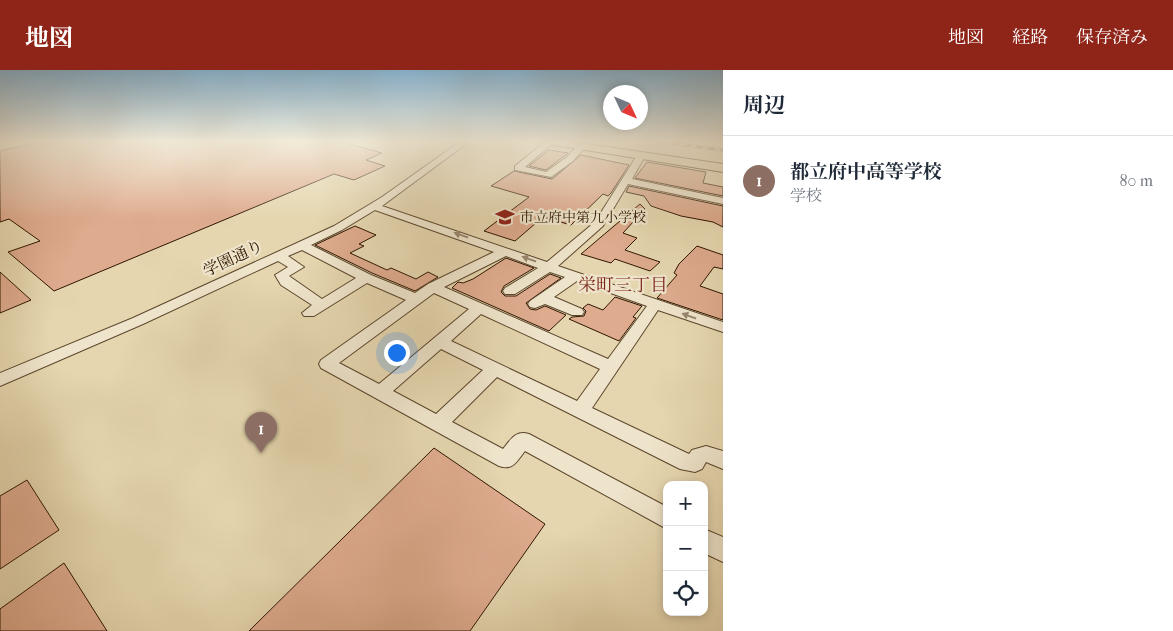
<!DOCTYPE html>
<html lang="ja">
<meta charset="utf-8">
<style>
:root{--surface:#fff;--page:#f6f6f7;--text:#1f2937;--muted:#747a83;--line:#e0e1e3;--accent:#8f2418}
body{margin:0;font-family:"IM FELL French Canon","Noto Serif JP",serif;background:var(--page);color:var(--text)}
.controls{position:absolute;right:15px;bottom:15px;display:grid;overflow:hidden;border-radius:10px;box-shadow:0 2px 8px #0003}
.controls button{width:45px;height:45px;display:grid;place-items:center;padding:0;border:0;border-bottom:1px solid var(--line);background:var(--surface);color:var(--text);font:25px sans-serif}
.compass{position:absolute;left:603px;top:15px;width:45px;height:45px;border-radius:50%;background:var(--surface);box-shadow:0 2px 8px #0003;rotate:134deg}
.you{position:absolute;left:396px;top:282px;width:18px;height:18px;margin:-12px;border:4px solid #fff;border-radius:50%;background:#1a73e8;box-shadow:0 0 0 8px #1a73e833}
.badge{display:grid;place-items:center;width:32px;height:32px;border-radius:50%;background:var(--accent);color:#fff;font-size:16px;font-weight:700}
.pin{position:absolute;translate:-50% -41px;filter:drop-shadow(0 1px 2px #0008)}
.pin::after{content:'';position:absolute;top:26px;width:18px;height:15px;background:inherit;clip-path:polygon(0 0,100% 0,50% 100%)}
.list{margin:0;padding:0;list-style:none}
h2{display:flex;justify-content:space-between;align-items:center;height:65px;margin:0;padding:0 20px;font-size:21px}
h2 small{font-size:16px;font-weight:400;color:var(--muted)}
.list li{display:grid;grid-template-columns:32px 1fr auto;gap:15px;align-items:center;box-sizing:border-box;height:90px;padding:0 20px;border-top:1px solid var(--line)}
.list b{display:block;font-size:19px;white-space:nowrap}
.list p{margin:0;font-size:16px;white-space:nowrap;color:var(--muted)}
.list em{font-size:16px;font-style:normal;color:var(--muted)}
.icon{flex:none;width:28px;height:28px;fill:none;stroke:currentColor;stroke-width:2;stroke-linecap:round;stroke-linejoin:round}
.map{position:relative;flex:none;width:723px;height:561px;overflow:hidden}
header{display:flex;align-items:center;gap:30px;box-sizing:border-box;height:70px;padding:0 25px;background:var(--accent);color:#fff}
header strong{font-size:24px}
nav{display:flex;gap:28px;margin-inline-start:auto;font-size:18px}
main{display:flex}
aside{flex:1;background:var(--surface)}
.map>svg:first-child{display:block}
</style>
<header>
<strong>地図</strong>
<nav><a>地図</a><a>経路</a><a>保存済み</a></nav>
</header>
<main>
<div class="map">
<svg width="723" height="561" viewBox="0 0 723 561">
<rect width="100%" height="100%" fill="#e5d6af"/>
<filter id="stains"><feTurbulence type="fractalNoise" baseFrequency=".004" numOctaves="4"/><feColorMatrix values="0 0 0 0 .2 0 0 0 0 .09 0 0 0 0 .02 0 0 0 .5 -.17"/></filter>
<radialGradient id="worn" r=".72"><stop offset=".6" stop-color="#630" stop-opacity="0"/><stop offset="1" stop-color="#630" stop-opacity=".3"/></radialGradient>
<!-- building -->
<path fill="#deab8e" stroke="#2f1600" d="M43,71H338L382,83L366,90L385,96L354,110L334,104L54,221L8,182L40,171L9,149L0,152V81Z
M549,80L568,83L546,100L529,96Z
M581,85L629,95L611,123L608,126L603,124L571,155L543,147L515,171L484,161L529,127L491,116L514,101L552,109Z
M647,92L706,102L703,113L723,117V126L635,108Z
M629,116L723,136V157L713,152L681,146L651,136L644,126L626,122Z
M640,134L645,139L623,163L637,168L625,180L660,192L650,201L615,189L611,193L581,184Z
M355,156L376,165L359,174L364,176L350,183L387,200L391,198L416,209L428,202L438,207L415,221L372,203L315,175Z
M697,176L723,185V199L714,197L700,216L723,224V250L657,228L677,205L674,203L679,194Z
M506,188L534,198L504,216L501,222L505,226H516L550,204L561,208L526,233L530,239L536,240L545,236L566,245L549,261L452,218L458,212L463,213L473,209Z
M0,202L31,230L0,243Z
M615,227L642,236L633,247L636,248L619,271L569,249L572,247L584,246L586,241L583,238L588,234L603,240Z
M434,378L545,454L470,561H249Z
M27,410L59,460L0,499V426Z
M64,493L107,561H0V539Z"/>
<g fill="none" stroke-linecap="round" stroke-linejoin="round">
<!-- minor casing -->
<g stroke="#5c462c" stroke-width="2">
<path id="minor" d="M461,71H470L382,136L547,192L595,152L638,84L645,86L632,109L723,128V134L628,114L603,156L558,196L723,252V262L658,240L592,338L689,384L692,380L706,376L723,381V399L706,392L702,399L695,402L680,399L497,307L452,352L503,379C511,369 516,360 529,364L667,437V459L525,381C517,391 513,401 499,396L321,298L319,294L321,290L406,230L367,213L314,246H304L302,243L312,235L281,215L275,205L288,197L278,191L143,254L0,316V303L133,248L334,156L382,127ZM375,140L494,182L428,214L415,223L371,205L311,175L342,160ZM302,180L356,208L322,229L289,206L304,197L288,186ZM506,186L538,198L505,218L503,221L505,224H515L550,202L565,207L530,231L528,234L530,237L535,238L545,234L572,245H582L584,242L582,239L554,227L577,211L647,236L608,289L444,217ZM434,223L469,239L379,314L339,293ZM481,244L600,299L577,331L451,271ZM441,279L483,300L436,344L393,321Z
M546,71H555L525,97L546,102L567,87L579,74L586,76L573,91L551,107L515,100V96Z
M704,459L723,467V492L704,483Z"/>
</g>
<!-- major casing -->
<g stroke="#2f1600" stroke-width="2">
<path id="major" d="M543,71H567L723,94V102L548,74Z"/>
</g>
<!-- minor -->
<use href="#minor" fill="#eee4cb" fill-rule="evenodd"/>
<!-- major -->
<use href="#major" fill="#e5d6af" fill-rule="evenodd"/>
<!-- rail casing -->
<g stroke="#2f1600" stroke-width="3">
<path id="rail" d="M655,71L723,80"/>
</g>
<!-- rail -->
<use href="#rail" stroke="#eee4cb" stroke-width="2" stroke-dasharray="6" stroke-linecap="butt"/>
</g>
<!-- one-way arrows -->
<defs><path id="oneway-solid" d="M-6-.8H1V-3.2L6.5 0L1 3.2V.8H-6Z" transform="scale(1.25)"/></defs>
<g fill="#988770">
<use href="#oneway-solid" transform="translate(461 165) rotate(-161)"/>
<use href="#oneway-solid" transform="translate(529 189) rotate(-161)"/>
<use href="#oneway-solid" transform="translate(689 246) rotate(-161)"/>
</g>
<!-- sky -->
<linearGradient id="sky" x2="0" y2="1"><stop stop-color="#88b5d3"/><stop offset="0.48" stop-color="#f3eddb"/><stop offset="1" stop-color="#f3eddb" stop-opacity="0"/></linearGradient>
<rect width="723" height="149" fill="url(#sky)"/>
<!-- icons -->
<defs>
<g id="school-bare" transform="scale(1.5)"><path d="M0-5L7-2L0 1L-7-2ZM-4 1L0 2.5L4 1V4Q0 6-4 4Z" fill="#8f2418" stroke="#eee4cb" stroke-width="2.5" paint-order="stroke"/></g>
</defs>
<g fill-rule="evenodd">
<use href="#school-bare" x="505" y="147"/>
</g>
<g text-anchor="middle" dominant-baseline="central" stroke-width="4.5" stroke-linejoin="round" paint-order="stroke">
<!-- far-poi labels -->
<g font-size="14" fill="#2f1600" stroke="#eee4cb" text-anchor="start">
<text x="520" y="147">市立府中第九小学校</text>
</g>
<!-- street labels -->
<g font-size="16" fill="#2f1600" stroke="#eee4cb">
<text transform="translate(233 188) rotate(-25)">学園通り</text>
</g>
<!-- neighbourhood labels -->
<g font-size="18" fill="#7a1f14" stroke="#eee4cb">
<text x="623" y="215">栄町三丁目</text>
</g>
</g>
<rect width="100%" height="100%" filter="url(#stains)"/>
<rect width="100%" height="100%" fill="url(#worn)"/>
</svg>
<div class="controls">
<button>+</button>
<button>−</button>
<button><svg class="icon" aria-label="locate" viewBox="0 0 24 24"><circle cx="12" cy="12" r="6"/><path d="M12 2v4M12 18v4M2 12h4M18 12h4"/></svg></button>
</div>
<svg class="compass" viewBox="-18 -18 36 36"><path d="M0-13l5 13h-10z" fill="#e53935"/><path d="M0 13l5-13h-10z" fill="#747a83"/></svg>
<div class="you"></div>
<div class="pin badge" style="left:261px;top:383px;background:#8d6e63">1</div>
</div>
<aside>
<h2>周辺<small></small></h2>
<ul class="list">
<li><span class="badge" style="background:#8d6e63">1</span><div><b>都立府中高等学校</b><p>学校</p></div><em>80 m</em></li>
</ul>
</aside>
</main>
